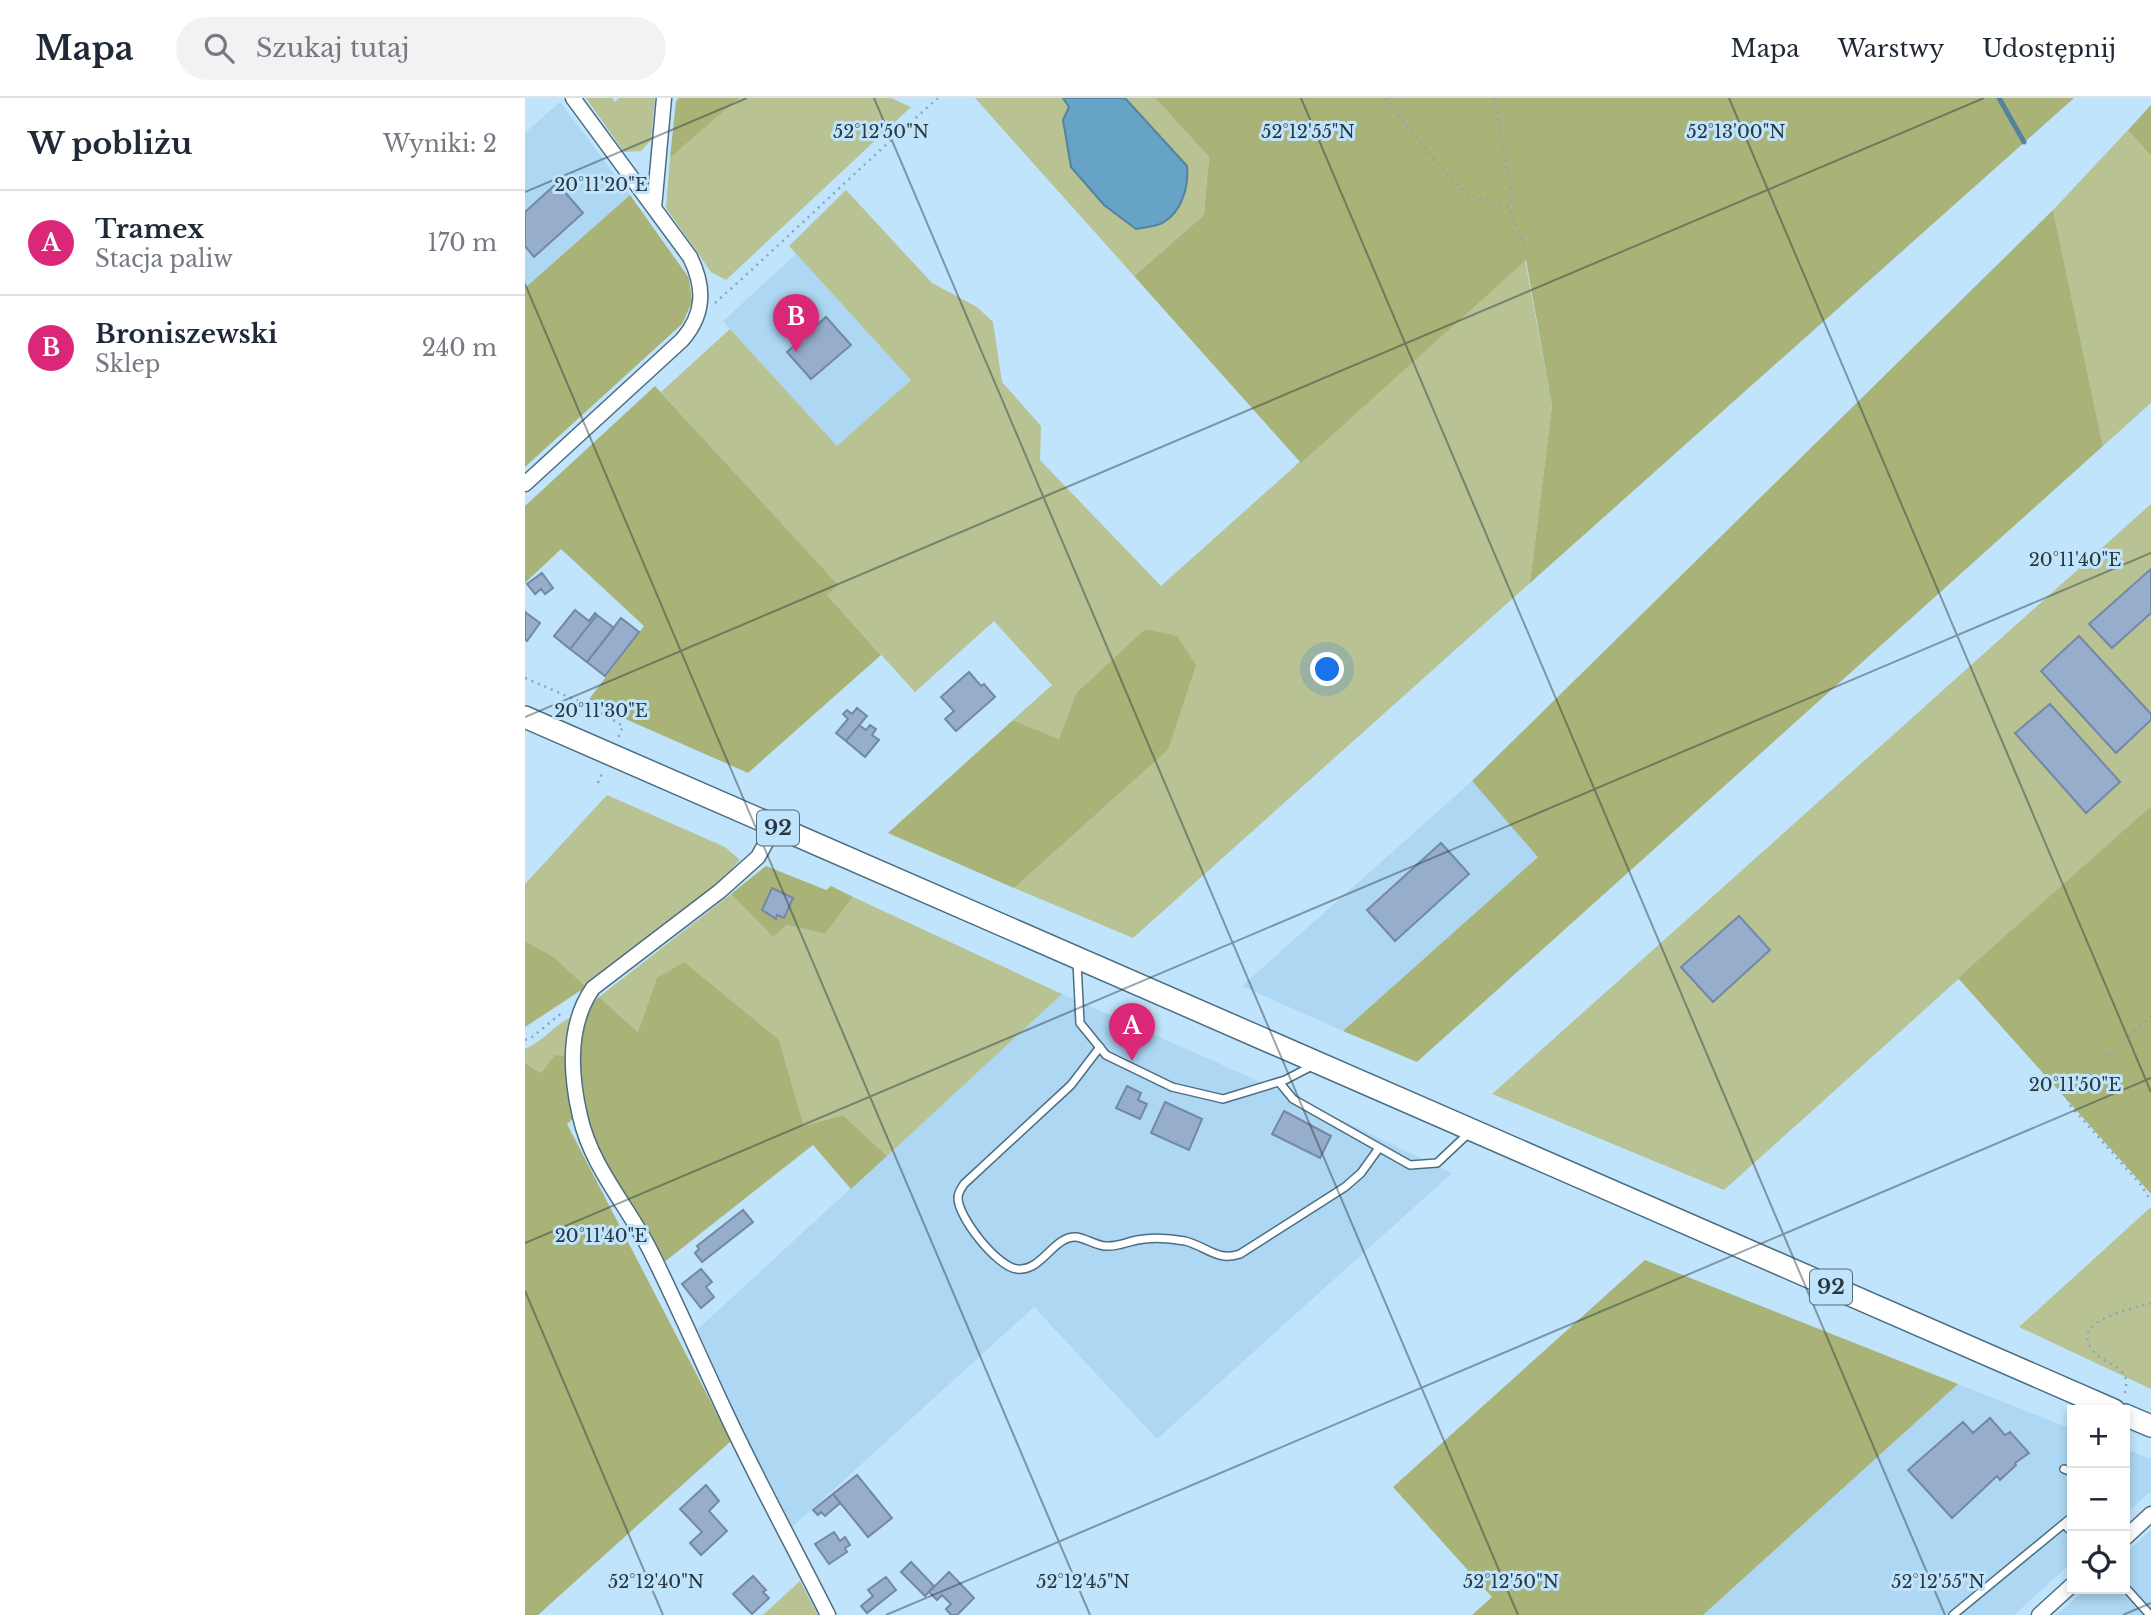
<!DOCTYPE html>
<html lang="pl">
<meta charset="utf-8">
<style>
:root{--surface:#fff;--page:#f2f2f3;--text:#1f2937;--muted:#747a83;--line:#e0e1e3;--accent:#db2777}
body{margin:0;font-family:"Libre Baskerville",serif;background:var(--page);color:var(--text)}
.controls{position:absolute;right:21px;bottom:21px;display:grid;overflow:hidden;border-radius:0px;box-shadow:0 4px 10px #0003}
.controls button{width:63px;height:63px;display:grid;place-items:center;padding:0;border:0;border-bottom:2px solid var(--line);background:var(--surface);color:var(--text);font:35px sans-serif}
.you{position:absolute;left:803px;top:572px;width:24px;height:24px;margin:-18px;border:5px solid #fff;border-radius:50%;background:#1a73e8;box-shadow:0 0 0 10px #1a73e833}
.badge{display:grid;place-items:center;width:46px;height:46px;border-radius:50%;background:var(--accent);color:#fff;font-size:23px;font-weight:700}
.pin{position:absolute;translate:-50% -58px;filter:drop-shadow(0 2px 4px #0008)}
.pin::after{content:'';position:absolute;top:37px;width:24px;height:21px;background:inherit;clip-path:polygon(0 0,100% 0,50% 100%)}
.list{margin:0;padding:0;list-style:none}
h2{display:flex;justify-content:space-between;align-items:center;height:91px;margin:0;padding:0 28px;font-size:30px}
h2 small{font-size:23px;font-weight:400;color:var(--muted)}
.list li{display:grid;grid-template-columns:46px 1fr auto;gap:21px;align-items:center;box-sizing:border-box;height:105px;padding:0 28px;border-top:2px solid var(--line)}
.list b{display:block;font-size:26px;white-space:nowrap}
.list p{margin:0;font-size:23px;white-space:nowrap;color:var(--muted)}
.list em{font-size:23px;font-style:normal;color:var(--muted)}
.icon{flex:none;width:38px;height:38px;fill:none;stroke:currentColor;stroke-width:2;stroke-linecap:round;stroke-linejoin:round}
.map{position:relative;flex:none;width:1626px;height:1517px;overflow:hidden}
header{display:flex;align-items:center;gap:42px;box-sizing:border-box;height:98px;padding:0 35px;background:var(--surface);border-bottom:2px solid var(--line)}
header strong{font-size:33px}
nav{display:flex;gap:38px;margin-inline-start:auto;font-size:24px}
.search{width:490px;height:63px;background:var(--page);display:flex;align-items:center;gap:18px;box-sizing:border-box;padding:0 24px;border-radius:38px;color:var(--muted);font-size:26px}
main{display:flex}
aside{flex:1;background:var(--surface)}
.map>svg:first-child{display:block}
</style>
<header>
<strong>Mapa</strong>
<div class="search"><svg class="icon" aria-label="search" viewBox="0 0 24 24"><circle cx="10" cy="10" r="6"/><path d="M15 15l6 6"/></svg>Szukaj tutaj</div>
<nav><a>Mapa</a><a>Warstwy</a><a>Udostępnij</a></nav>
</header>
<main>
<aside>
<h2>W pobliżu<small>Wyniki: 2</small></h2>
<ul class="list">
<li><span class="badge">A</span><div><b>Tramex</b><p>Stacja paliw</p></div><em>170 m</em></li>
<li><span class="badge">B</span><div><b>Broniszewski</b><p>Sklep</p></div><em>240 m</em></li>
</ul>
</aside>
<div class="map">
<svg width="1626" height="1517" viewBox="0 0 1626 1517">
<rect width="100%" height="100%" fill="#bfe4fb"/>
<!-- built -->
<path fill="#add7f3" d="M35,4L105,97L0,190V35Z
M271,156L386,282L312,348L198,223Z
M947,683L1014,758L818,933L717,888Z
M537,896L749,990L927,1075L632,1341L509,1209L265,1431L218,1338L173,1231Z
M1433,1286L1547,1331V1464L1489,1517H1178Z
M1600,1351L1626,1361V1393L1600,1416Z
M1626,1432V1517H1532L1561,1491H1600V1456Z"/>
<!-- green -->
<path fill="#b9c293" d="M61,0H87L90,4L94,0H130L126,42L116,53L99,54Z
M214,0H366L386,9L201,182L186,174L141,110L145,60Z
M450,0H538L545,9L538,22L546,69L662,68L600,0H630L684,59L679,117L609,178Z
M1603,32L1626,58V305L1578,348L1528,112Z
M321,92L407,185L452,209L468,224L477,284L516,328L515,362L636,488L1000,162L1027,308L1005,485L608,840L489,790L643,652L652,539L620,531L551,595L534,641L488,622L527,587L469,523L390,594L302,497L312,487L136,294L205,231L312,348L386,282L264,148Z
M1626,406V708L1199,1092L967,996Z
M82,697L200,749L215,762L186,793L61,889L29,859L0,843V786Z
M206,796L248,839L262,827L300,836L328,799L537,896L362,1058L318,1017L279,1028L254,942L132,881L113,934L74,899Z
M48,918L43,959L16,975L0,965V951C19,943 30,926 48,918Z
M1626,1109V1291L1494,1229Z
M275,1483L293,1517H238Z"/>
<!-- forest -->
<path fill="#a9b377" d="M154,0H214L145,60L151,3Z
M630,0H1549L1005,485L1027,308L1001,162L776,365L609,178L679,117L684,59Z
M1626,7V58L1603,32Z
M105,97L164,180L167,204L157,226L0,369V190Z
M1528,112L1578,348L892,964L818,933L1013,759L947,683Z
M130,288L313,487L302,497L356,557L223,675L62,604L119,528L36,451L0,485V408Z
M620,531L652,538L671,567L643,652L489,790L363,735L488,622L534,641L551,595Z
M1626,708V1096L1433,880Z
M241,768L301,792L306,788L328,799L300,836L262,827L248,839L206,796Z
M0,843L29,859L61,889L0,929Z
M159,864L254,942L279,1028L318,1017L362,1058L326,1091L288,1047L138,1165L84,1077L64,1035L55,982L54,937L64,908L74,899L113,934L132,880Z
M30,957L43,959L50,1019L42,1026L206,1343L13,1517H0V965L16,975Z
M1120,1162L1433,1286L1178,1517H947L967,1499L868,1389Z"/>
<!-- water -->
<path fill="#67a3c7" stroke="#54839e" stroke-width="2" d="M538,0H600L662,68C664,88 657,113 639,124C632,129 619,129 611,131L579,107L546,69L538,22L544,9Z"/>
<g fill="none" stroke-linecap="round" stroke-linejoin="round">
<!-- stream -->
<path stroke="#54839e" stroke-width="5" d="M1474,0L1499,44"/>
</g>
<!-- building -->
<path fill="#97adcc" stroke="#7388a5" stroke-width="2" d="M32,85L58,115L9,159L0,148V114Z
M301,219L326,247L286,281L262,254Z
M1626,471V515L1587,550L1564,526Z
M17,475L28,490L20,496L16,491L10,496L2,486Z
M50,512L64,523L70,515L72,517L45,551L29,538Z
M0,514L15,525L2,543L0,542Z
M72,517L89,530L62,564L45,551Z
M96,520L114,534L80,578L62,564Z
M1554,538L1626,616V622L1591,655L1516,573Z
M444,574L456,588L459,586L470,599L431,633L420,621L429,613L416,599Z
M1525,606L1595,684L1561,715L1490,635Z
M332,610L342,618L321,643L311,635L323,621L318,616L322,612L327,616Z
M334,627L341,632L345,627L351,631L347,637L354,642L340,659L321,643Z
M916,745L944,776L870,843L842,812Z
M247,790L268,800L259,820L252,817L251,821L237,812Z
M1214,818L1245,852L1188,904L1156,869Z
M602,988L616,995L613,1002L622,1006L615,1021L591,1010Z
M640,1004L677,1021L664,1052L626,1035Z
M759,1013L806,1038L795,1060L747,1036Z
M218,1112L228,1124L177,1164L170,1155L174,1151L172,1148Z
M176,1171L187,1184L181,1189L189,1199L176,1210L157,1186Z
M1465,1320L1480,1337L1485,1334L1504,1355L1490,1365L1491,1367L1475,1382L1472,1378L1427,1420L1383,1372L1438,1324L1448,1335Z
M332,1377L367,1420L343,1439L308,1396Z
M181,1387L194,1403L184,1413L202,1433L176,1457L165,1445L177,1434L155,1411Z
M308,1396L315,1405L300,1418L296,1414L293,1417L288,1412Z
M309,1434L315,1443L320,1439L325,1447L320,1450L322,1454L304,1466L290,1446Z
M386,1464L409,1488L400,1498L376,1474Z
M424,1474L449,1500L432,1517H426L421,1511L426,1506L417,1497L412,1502L404,1494Z
M228,1478L241,1492L238,1494L244,1500L227,1516L208,1496Z
M361,1479L371,1492L342,1515L336,1508L348,1498L343,1492Z"/>
<g fill="none" stroke-linecap="round" stroke-linejoin="round">
<!-- lane casing -->
<g stroke="#4c6e82" stroke-width="10">
<path id="lane" d="M552,864L555,925L581,957L647,989L698,1001L760,982L787,968
M575,949L546,987L439,1086C436,1091 433,1094 433,1100C433,1119 472,1169 492,1171C517,1174 528,1138 551,1139C561,1140 571,1148 581,1148C592,1149 602,1144 612,1142C629,1139 643,1140 660,1143C681,1148 692,1164 715,1156L820,1089L836,1075L854,1050
M754,984L768,1001L885,1067L912,1065L946,1033
M1539,1371L1547,1374
M1539,1426L1547,1434
M1600,1489L1625,1517
M1428,1517L1547,1419"/>
</g>
<!-- street casing -->
<g stroke="#4c6e82" stroke-width="17">
<path id="street" d="M129,110L139,0
M0,386L157,242C180,216 180,189 165,159L48,0
M250,728L233,759L195,793L68,890C42,927 45,975 55,1018C66,1069 103,1108 126,1154C152,1206 175,1260 200,1313C232,1382 269,1449 303,1517
M1600,1440L1626,1416
M1514,1517L1547,1487"/>
</g>
<!-- primary casing -->
<g stroke="#4c6e82" stroke-width="24">
<path id="primary" d="M0,619L1589,1312
M1600,1317L1626,1328"/>
</g>
<!-- path -->
<path stroke="#8aa6b8" stroke-width="2.5" stroke-dasharray="2 5" stroke-linecap="butt" d="M860,0L912,65L943,97L984,109L999,148
M969,0L987,96L984,109
M190,205C265,138 337,67 413,0
M0,580L63,607L98,628L93,640
M73,685L77,675
M1626,918L1543,995V1005L1616,1087L1626,1103
M0,942L6,940L39,913
M1600,1295C1601,1288 1603,1280 1597,1274C1590,1266 1577,1263 1570,1255C1540,1223 1607,1211 1626,1205"/>
<!-- lane -->
<use href="#lane" stroke="#fff" stroke-width="7"/>
<!-- street -->
<use href="#street" stroke="#fff" stroke-width="14"/>
<!-- primary -->
<use href="#primary" stroke="#fff" stroke-width="21"/>
</g>
<!-- ticks -->
<path fill="none" stroke="#293740" stroke-width="2" stroke-opacity="0.45" d="M349,0L993,1517M776,0L1420,1517M1204,0L1626,994M0,94L222,0M0,186L565,1517M0,619L1459,0M0,1145L1626,455M0,1193L138,1517M361,1517L1626,980M1598,1517L1626,1505"/>
<g text-anchor="middle" dominant-baseline="central" stroke-width="6" stroke-linejoin="round" paint-order="stroke">
<!-- shield labels -->
<g fill="#bfe4fb" stroke="#566b78" stroke-width="2">
<rect x="232" y="712.5" width="42" height="35" rx="5"/>
<rect x="1285" y="1171.5" width="42" height="35" rx="5"/>
</g>
<g font-size="21" font-weight="bold" fill="#293740">
<text x="253" y="730">92</text>
<text x="1306" y="1189">92</text>
</g>
</g>
<g font-size="18" text-anchor="middle" fill="#293740" stroke="#bfe4fb" stroke-width="6" stroke-linejoin="round" paint-order="stroke">
<text x="356" y="40">52°12'50"N</text>
<text x="783" y="40">52°12'55"N</text>
<text x="1211" y="40">52°13'00"N</text>
<text x="76" y="93">20°11'20"E</text>
<text x="1550" y="468">20°11'40"E</text>
<text x="76" y="619">20°11'30"E</text>
<text x="1550" y="993">20°11'50"E</text>
<text x="76" y="1144">20°11'40"E</text>
<text x="131" y="1490">52°12'40"N</text>
<text x="558" y="1490">52°12'45"N</text>
<text x="986" y="1490">52°12'50"N</text>
<text x="1413" y="1490">52°12'55"N</text>
</g>
</svg>
<div class="controls">
<button>+</button>
<button>−</button>
<button><svg class="icon" aria-label="locate" viewBox="0 0 24 24"><circle cx="12" cy="12" r="6"/><path d="M12 2v4M12 18v4M2 12h4M18 12h4"/></svg></button>
</div>
<div class="you"></div>
<div class="pin badge" style="left:607px;top:963px">A</div>
<div class="pin badge" style="left:271px;top:254px">B</div>
</div>
</main>
